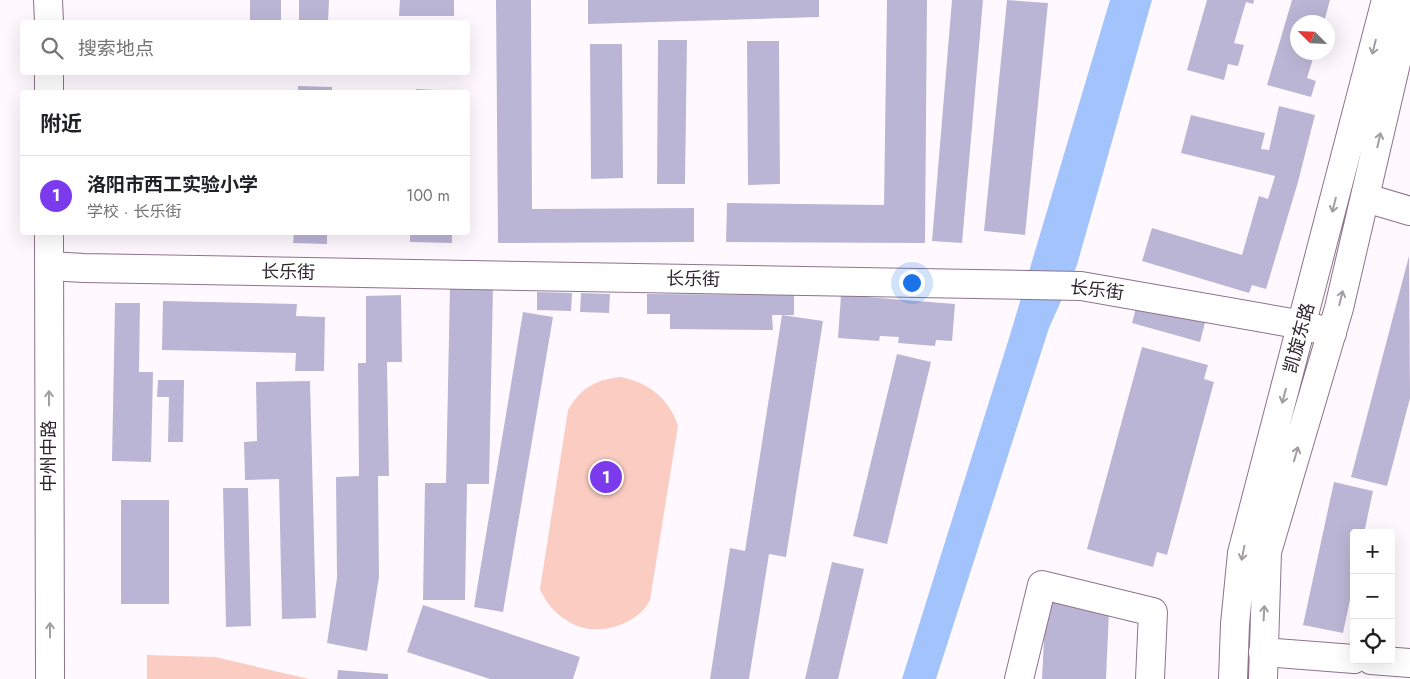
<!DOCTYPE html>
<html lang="zh">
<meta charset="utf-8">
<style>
:root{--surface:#fff;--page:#f6f6f6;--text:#202124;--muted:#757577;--line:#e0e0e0;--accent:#7c3aed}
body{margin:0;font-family:Jost,"Noto Sans SC",sans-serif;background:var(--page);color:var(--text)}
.controls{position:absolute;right:15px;bottom:15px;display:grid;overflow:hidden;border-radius:5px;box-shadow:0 5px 20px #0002}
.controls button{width:45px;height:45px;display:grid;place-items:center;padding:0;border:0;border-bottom:1px solid var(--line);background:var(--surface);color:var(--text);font:25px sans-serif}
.compass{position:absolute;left:1290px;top:15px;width:45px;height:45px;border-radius:50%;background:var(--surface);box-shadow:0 5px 20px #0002;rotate:294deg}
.you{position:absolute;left:911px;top:282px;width:18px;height:18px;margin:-12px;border:4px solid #fff;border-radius:50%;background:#1a73e8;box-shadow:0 0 0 8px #1a73e833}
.badge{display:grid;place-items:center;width:32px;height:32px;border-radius:50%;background:var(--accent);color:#fff;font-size:16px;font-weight:700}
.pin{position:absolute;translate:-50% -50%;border:2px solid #fff;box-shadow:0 1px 5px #0006}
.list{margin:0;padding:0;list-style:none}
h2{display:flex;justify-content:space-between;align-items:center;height:65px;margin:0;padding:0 20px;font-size:21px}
h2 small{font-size:16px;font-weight:400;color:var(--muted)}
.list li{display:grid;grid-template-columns:32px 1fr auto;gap:15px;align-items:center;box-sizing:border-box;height:80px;padding:0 20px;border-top:1px solid var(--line)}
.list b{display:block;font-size:19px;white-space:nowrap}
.list p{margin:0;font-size:16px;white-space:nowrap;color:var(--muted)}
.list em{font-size:16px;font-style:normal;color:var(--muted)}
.icon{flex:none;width:28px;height:28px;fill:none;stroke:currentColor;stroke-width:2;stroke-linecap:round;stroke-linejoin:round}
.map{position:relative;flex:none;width:1410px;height:679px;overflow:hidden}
.search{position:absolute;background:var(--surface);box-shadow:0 5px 20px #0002;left:20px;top:20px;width:450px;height:55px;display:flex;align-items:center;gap:12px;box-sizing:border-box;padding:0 18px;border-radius:5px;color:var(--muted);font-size:19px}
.panel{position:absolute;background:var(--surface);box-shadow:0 5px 20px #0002;left:20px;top:90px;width:450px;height:145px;border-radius:5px}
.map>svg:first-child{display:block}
</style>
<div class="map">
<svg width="1410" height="679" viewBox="0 0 1410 679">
<rect width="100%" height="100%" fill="#fff9ff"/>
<!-- green -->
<path fill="#fbccc1" d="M621,377C649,383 669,398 678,426L650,600C638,625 599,636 575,625C559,618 546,604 540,589L568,410C581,388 594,380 621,377Z
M147,655L215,657L309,679H147Z"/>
<!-- water -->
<path fill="#a2c3fb" d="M1110,0H1152L1077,265L1049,328L936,679H902L1010,335Z"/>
<!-- building -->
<path fill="#bbb5d5" d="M250,0H281V22H250Z
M299,0H329L328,22H299Z
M400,0H454V16H399Z
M496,0H531L532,209L694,208V242L498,243Z
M588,0H819V17L588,24Z
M887,0H927L925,243L726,242L727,203L884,205Z
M952,0H983L962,243L932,241Z
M1007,0L1048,3L1025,235L984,231Z
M1207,0H1254L1253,4L1246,2L1234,43L1244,45L1238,66L1228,64L1224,80L1187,70Z
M1292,0H1330L1324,22H1298V52H1315L1307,78L1316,81L1311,97L1267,85Z
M658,40H687L685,184H657Z
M747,41H779L780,184L748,185Z
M590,44H622L623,178L591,179Z
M298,86L332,87V92H298Z
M416,89L458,91V92H416Z
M1279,106L1315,115L1298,182L1266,289L1252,285L1249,293L1142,261L1152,228L1242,255L1259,196L1268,199L1275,176L1181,153L1191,115L1265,133L1261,149L1269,150Z
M294,232H327V244L293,243Z
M410,232H452V243L410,242Z
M1409,256L1410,398L1387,486L1351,477Z
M450,286L493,287L489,484H467L465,600H423L425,483H446Z
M537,292L572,293L571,311L537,310Z
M581,293L610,294L609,313L580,312Z
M647,294L794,295V315H772L773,330L670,329V314H647Z
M401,295L402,362H387L389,476H378L379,577L367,651L327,643L337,578L336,477L359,476L358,363H366V296Z
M841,295L955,304L952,341L936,340L935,346L898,343L899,337L880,336L879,341L838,338Z
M1138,300L1206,319L1200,342L1132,323Z
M163,301L297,304L296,316L325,317L324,371H295L296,353L162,350Z
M115,303H140L139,372H153L151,462L112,461Z
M523,312L553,317L503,612L474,607Z
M782,315L823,321L786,557L769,554L749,679H710L730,548L745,551Z
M1142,347L1208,365L1204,379L1214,382L1167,555L1157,552L1153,567L1087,549Z
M897,354L931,362L887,544L853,536Z
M158,380H184L183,442H168L169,397H157Z
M310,381L316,618L282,619L279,479L245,480L244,442L257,441L256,382Z
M1334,482L1373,491L1364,533H1354V581L1343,633L1303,625Z
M223,488H248L251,626L226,627Z
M121,500H169V604H121Z
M832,562L864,569L838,679H805Z
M1046,600L1109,611L1106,679H1042Z
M423,605L580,657L573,679H490L407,652Z
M338,670L388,674V679H337Z"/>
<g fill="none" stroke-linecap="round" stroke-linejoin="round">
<!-- minor casing -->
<g stroke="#8c738b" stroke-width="30">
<path id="minor" d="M1366,198L1410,211
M49,266L84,268L1081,286L1303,325L1332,333
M1263,652L1354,659
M1371,660L1410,663
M1019,679L1042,585L1153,612L1150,679"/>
</g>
<!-- major casing -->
<g stroke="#8c738b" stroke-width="30">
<path id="major" d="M48,0L49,22
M49,72V92
M49,232L50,679
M1233,679L1235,624L1242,553L1386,0
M1263,679L1267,552L1339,308L1410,3"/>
</g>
<!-- minor -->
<use href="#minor" stroke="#fff" stroke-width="28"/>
<!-- major -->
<use href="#major" stroke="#fff" stroke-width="28"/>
</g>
<!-- one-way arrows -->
<defs><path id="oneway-shaft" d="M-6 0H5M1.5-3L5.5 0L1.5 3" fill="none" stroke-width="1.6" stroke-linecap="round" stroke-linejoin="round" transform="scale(1.25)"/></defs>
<g stroke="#a29da1">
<use href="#oneway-shaft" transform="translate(1374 47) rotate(104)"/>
<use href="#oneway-shaft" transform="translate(1379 140) rotate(-77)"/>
<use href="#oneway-shaft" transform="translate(1334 205) rotate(104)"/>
<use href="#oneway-shaft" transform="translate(1341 298) rotate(-76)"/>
<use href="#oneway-shaft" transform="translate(1284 396) rotate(105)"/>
<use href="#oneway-shaft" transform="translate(49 398) rotate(-90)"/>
<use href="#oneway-shaft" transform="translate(1296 454) rotate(-74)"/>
<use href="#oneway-shaft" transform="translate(1243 553) rotate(101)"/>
<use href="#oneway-shaft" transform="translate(1264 613) rotate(-87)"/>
<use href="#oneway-shaft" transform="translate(50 630) rotate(-90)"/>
</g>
<g text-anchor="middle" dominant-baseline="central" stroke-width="4.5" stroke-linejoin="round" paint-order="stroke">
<!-- street labels -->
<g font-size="18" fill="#30262f" stroke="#fff">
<text transform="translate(288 272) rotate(1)">长乐街</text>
<text transform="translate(693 279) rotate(1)">长乐街</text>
<text transform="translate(1097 290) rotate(7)">长乐街</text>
<text transform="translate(1299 338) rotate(-75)">凯旋东路</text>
<text transform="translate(49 456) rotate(-90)">中州中路</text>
</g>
</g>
</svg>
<div class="controls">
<button>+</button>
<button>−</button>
<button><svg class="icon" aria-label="locate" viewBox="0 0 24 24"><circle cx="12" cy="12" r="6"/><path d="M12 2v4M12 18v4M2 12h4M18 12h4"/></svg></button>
</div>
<svg class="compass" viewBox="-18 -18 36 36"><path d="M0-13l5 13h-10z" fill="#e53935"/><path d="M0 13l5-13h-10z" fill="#757577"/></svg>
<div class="you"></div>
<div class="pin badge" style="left:606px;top:477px">1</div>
<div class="search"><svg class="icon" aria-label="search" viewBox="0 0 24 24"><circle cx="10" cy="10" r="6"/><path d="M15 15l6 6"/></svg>搜索地点</div>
<section class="panel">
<h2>附近<small></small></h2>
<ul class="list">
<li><span class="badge">1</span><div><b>洛阳市西工实验小学</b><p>学校 · 长乐街</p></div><em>100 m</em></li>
</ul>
</section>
</div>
